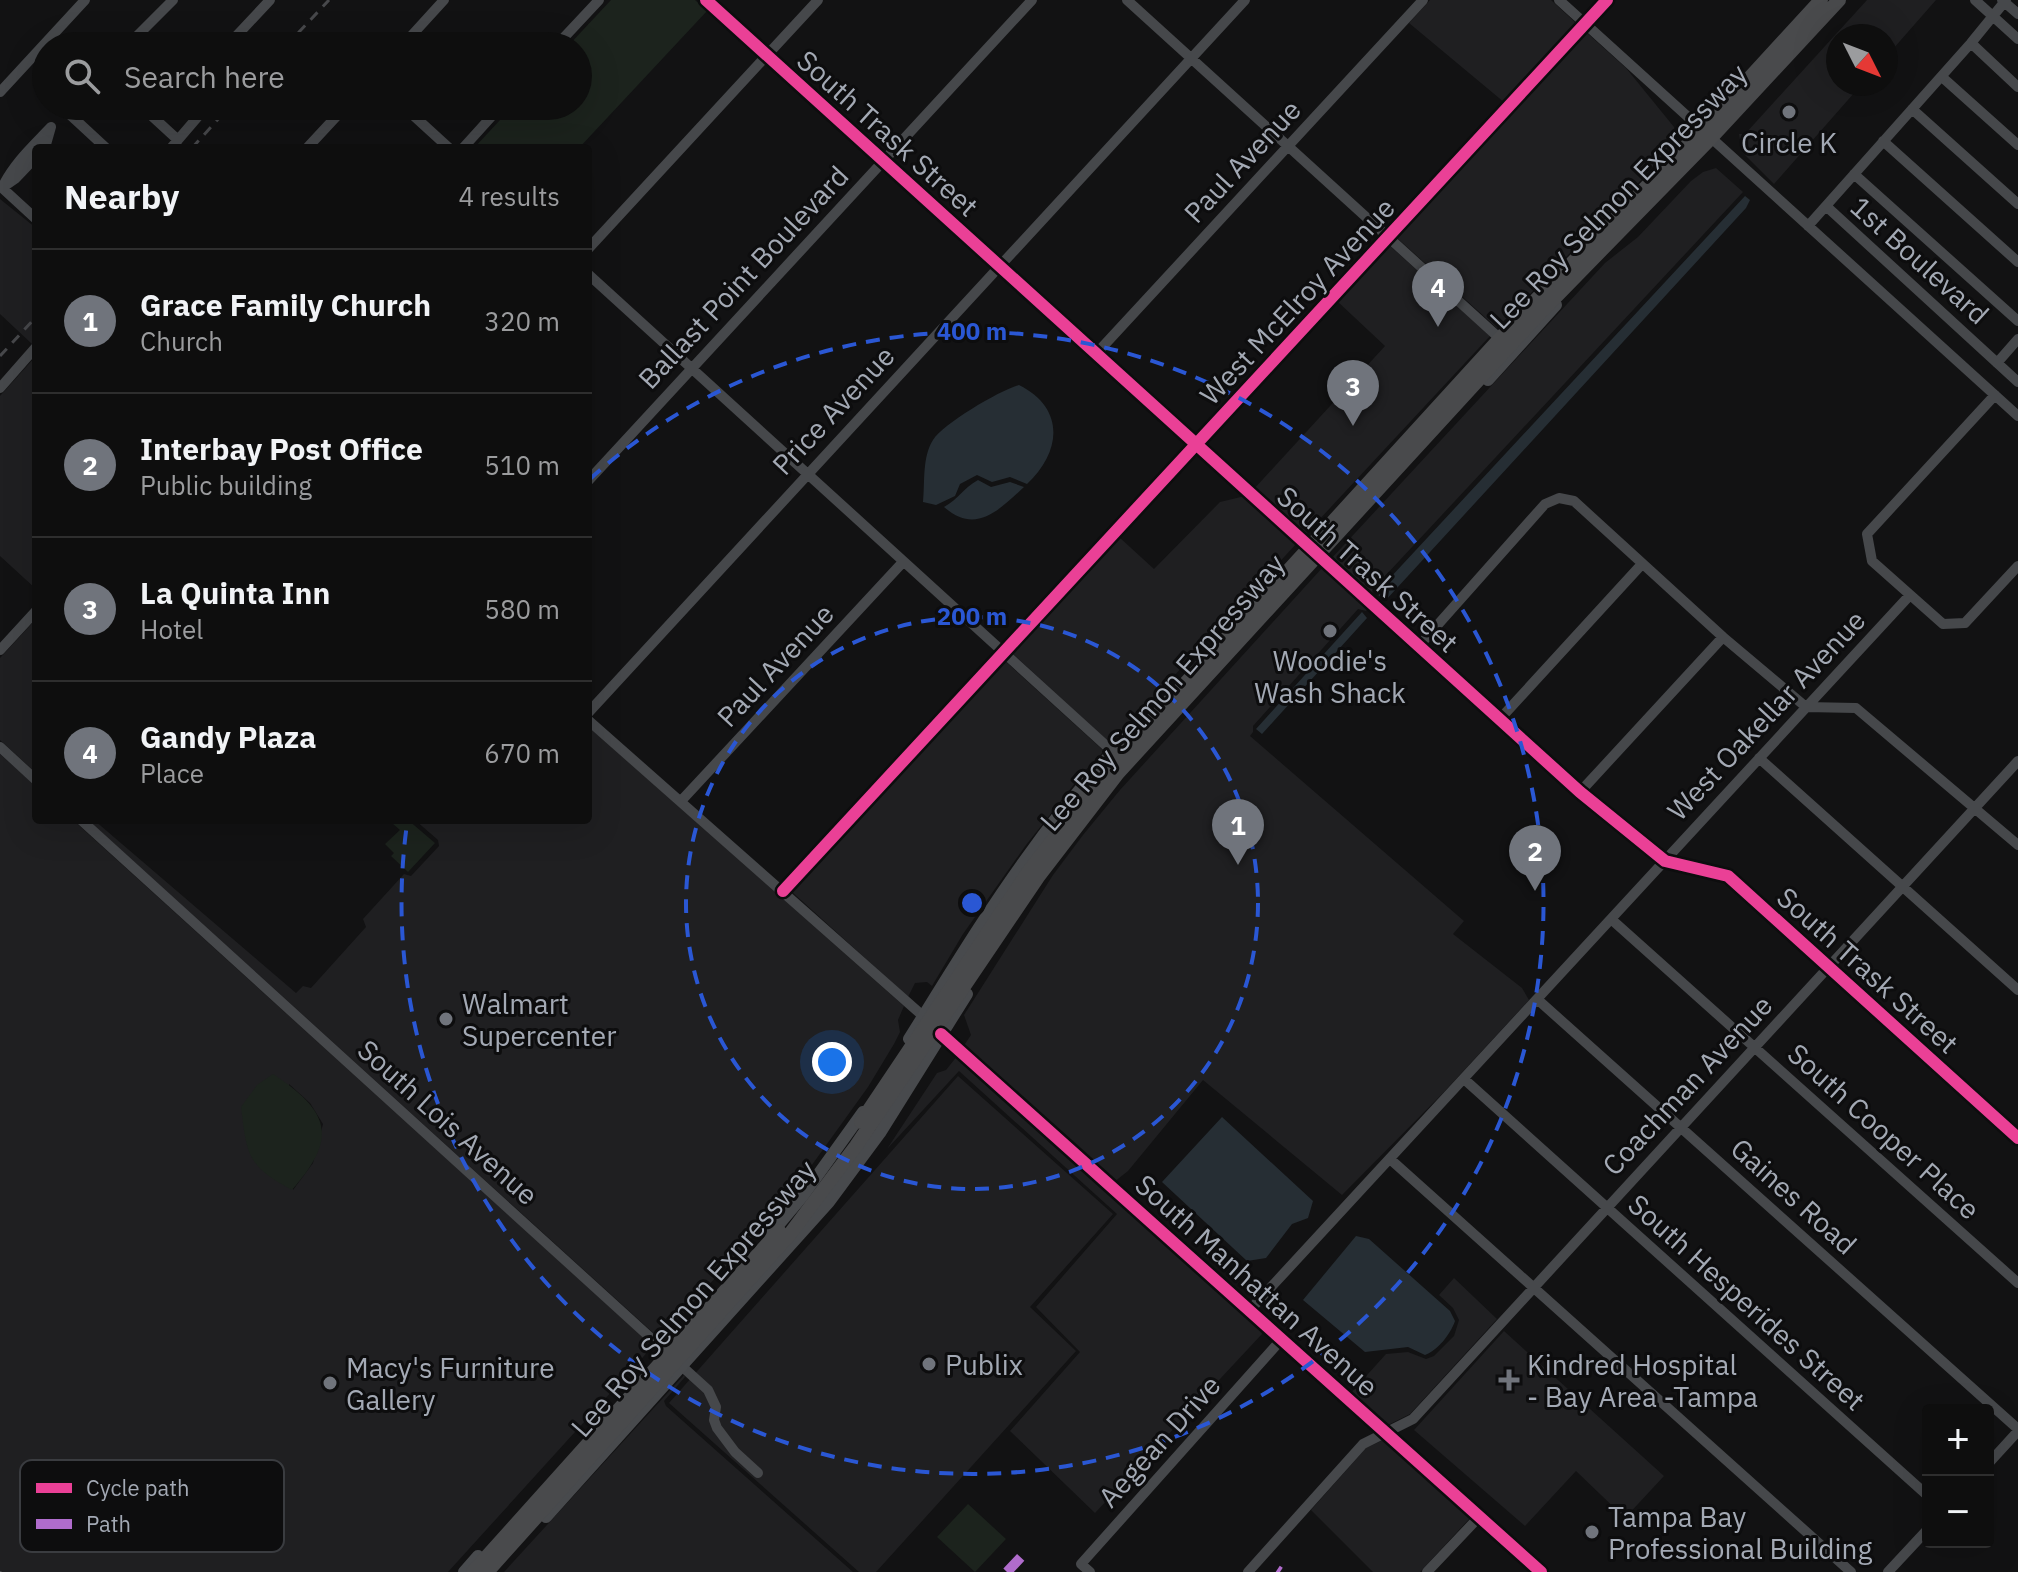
<!DOCTYPE html>
<meta charset="utf-8">
<style>
:root{--surface:#0e0e0e;--page:#171717;--text:#f1f3f6;--muted:#9b9c9e;--line:#2e2e2e;--accent:#70747c}
body{margin:0;font-family:"IBM Plex Sans",sans-serif;background:var(--page);color:var(--text)}
.controls{position:absolute;right:24px;bottom:24px;display:grid;overflow:hidden;border-radius:8px;box-shadow:0 8px 32px #0002}
.controls button{width:72px;height:72px;display:grid;place-items:center;padding:0;border:0;border-bottom:2px solid var(--line);background:var(--surface);color:var(--text);font:40px sans-serif}
.compass{position:absolute;left:1826px;top:24px;width:72px;height:72px;border-radius:50%;background:var(--surface);box-shadow:0 8px 32px #0002;rotate:132deg}
.you{position:absolute;left:832px;top:1062px;width:28px;height:28px;margin:-20px;border:6px solid #fff;border-radius:50%;background:#1a73e8;box-shadow:0 0 0 12px #1a73e833}
.badge{display:grid;place-items:center;width:52px;height:52px;border-radius:50%;background:var(--accent);color:#fff;font-size:26px;font-weight:700}
.pin{position:absolute;translate:-50% -66px;filter:drop-shadow(0 2px 4px #0008)}
.pin::after{content:'';position:absolute;top:42px;width:28px;height:24px;background:inherit;clip-path:polygon(0 0,100% 0,50% 100%)}
.list{margin:0;padding:0;list-style:none}
h2{display:flex;justify-content:space-between;align-items:center;height:104px;margin:0;padding:0 32px;font-size:34px}
h2 small{font-size:26px;font-weight:400;color:var(--muted)}
.list li{display:grid;grid-template-columns:52px 1fr auto;gap:24px;align-items:center;box-sizing:border-box;height:144px;padding:0 32px;border-top:2px solid var(--line)}
.list b{display:block;font-size:30px;white-space:nowrap}
.list p{margin:0;font-size:26px;white-space:nowrap;color:var(--muted)}
.list em{font-size:26px;font-style:normal;color:var(--muted)}
.icon{flex:none;width:44px;height:44px;fill:none;stroke:currentColor;stroke-width:2;stroke-linecap:round;stroke-linejoin:round}
.map{position:relative;flex:none;width:2018px;height:1572px;overflow:hidden}
.search{position:absolute;background:var(--surface);box-shadow:0 8px 32px #0002;left:32px;top:32px;width:560px;height:88px;display:flex;align-items:center;gap:20px;box-sizing:border-box;padding:0 28px;border-radius:44px;color:var(--muted);font-size:30px}
.panel{position:absolute;background:var(--surface);box-shadow:0 8px 32px #0002;left:32px;top:144px;width:560px;height:680px;border-radius:8px}
.map>svg:first-child{display:block}
</style>
<div class="map">
<svg width="2018" height="1572" viewBox="0 0 2018 1572">
<rect width="100%" height="100%" fill="#121213"/>
<!-- built -->
<path fill="#1f1f21" fill-rule="evenodd" d="M1430,0H1551L1577,24L1505,103L1409,23Z
M1867,0H1936L1886,57V36H1838V84H1862L1774,184L1742,152L1739,134H1745Z
M1586,32L1626,68L1674,127V140L1644,177L1497,328L1396,237Z
M1716,168L1743,192L1372,590L1375,601L1330,560L1605,263L1638,237L1691,181L1703,172Z
M0,199L36,228V339L32,344L0,314Z
M1389,245L1490,336L1304,536L1253,490L1385,346L1337,301Z
M36,356V589L0,556V396Z
M1245,496L1297,543L1111,744L1012,653L1119,537L1154,569L1220,502Z
M1323,567L1368,608L1366,611L1358,609L1253,726V732L1250,736L1464,921L1453,934L1522,988L1529,1000L1444,1092L1342,1195L1203,1080L1128,1171L1114,1182L963,1047L971,1035L964,1015L1053,875L1083,835L1120,790Z
M36,619V773L0,740V658Z
M1005,661L1104,751L1083,773L1026,845L963,934L932,986L927,982L915,983L908,997L791,891Z
M588,726L904,1006L898,1020L900,1032L894,1044L868,1087L791,1194L660,1339L88,820H94L296,993L303,986L311,988L366,927L363,919L404,874L411,876L439,846L438,840L415,820H588Z
M0,754L36,786V820H73L653,1346L448,1572H0ZM289,1084L310,1103L323,1124L313,1163L293,1190Z
M958,1055L1261,1327L1262,1334L1095,1513L1010,1431L1080,1352L1036,1307L1117,1214L959,1071L887,1149L937,1073L946,1070Z
M958,1076L1113,1214L1030,1307L1076,1351L876,1572H859L669,1403Z
M1454,1278L1497,1319L1410,1414L1386,1426L1350,1394L1386,1354L1408,1352L1426,1359L1434,1356L1454,1336L1459,1320L1453,1308L1439,1295Z
M1504,1331L1664,1476L1625,1518L1576,1471L1525,1526L1414,1430Z
M684,1375L685,1377L664,1401L666,1406L853,1572H504Z
M1385,1439L1471,1517L1420,1572H1373L1311,1510L1366,1448Z"/>
<!-- green -->
<path fill="#1c231d" d="M611,0H695L707,11L579,148H474L513,106H578V46H568Z
M395,820H408L435,843L408,872L391,856L394,853L385,844L400,830L392,823Z
M273,1074C329,1111 339,1137 292,1190C247,1166 247,1155 241,1107L257,1085Z
M968,1504L1006,1539L975,1572L937,1537Z"/>
<!-- water -->
<path fill="#262e34" d="M1745,196L1750,200L1746,208L1385,601L1376,593Z
M1019,385C1065,408 1062,451 1027,484L1010,477L992,482L977,475L960,484L955,496L936,505L923,502C925,483 922,457 933,440C943,424 1000,390 1019,385Z
M978,480L991,487L1010,482L1024,487C999,510 976,535 944,507C959,499 963,488 978,480Z
M1362,612L1367,618L1262,734L1256,729Z
M1222,1117L1313,1201L1308,1218L1292,1224L1266,1258L1247,1261L1162,1182Z
M1356,1236L1369,1239L1450,1311L1455,1321C1450,1335 1438,1350 1425,1355L1408,1347L1365,1352L1303,1300Z"/>
<g fill="none" stroke-linecap="round" stroke-linejoin="round">
<!-- minor -->
<path stroke="#46484b" stroke-width="10" d="M706,0L1580,792L1665,861L1728,876L2018,1138
M1127,0L1497,336
M1559,0L2018,416
M1975,0L2018,39
M2002,0L2018,14
M141,32L157,46
M1971,43L2018,87
M127,46L173,0
M227,46L270,0
M402,46L444,0
M556,46L599,0
M1942,77L2018,145
M0,92L85,0
M141,106L178,140
M403,106L449,148
M1912,109L2018,204
M66,111L106,148
M1883,141L2018,262
M171,148L207,106
M307,148L346,106
M463,148L501,106
M29,151L36,157L15,179L2,188C13,164 33,146 51,127L45,148
M1854,174L2018,321
M0,186L36,219
M1826,206L2018,382
M1808,226L1971,43L2006,0
M588,249L818,0
M588,274L1113,752
M1096,354L1423,0
M1997,363L2018,339
M0,388L36,347
M1995,395L1867,534L1872,561L1943,624L1965,623L2018,566
M588,481L1032,0
M1418,647L1545,504L1559,498L1574,501L1723,637L1806,707L1856,708L2018,845
M0,650L36,611
M588,713L1245,0
M588,720L923,1016
M1499,720L1642,564
M0,747L36,780
M1759,758L2018,990
M1580,792L1723,637
M681,801L903,562
M81,820L708,1390L716,1407L714,1420L717,1428L735,1452L758,1473
M783,891L1607,0
M1611,919L2018,1283
M1537,999L2018,1429
M1464,1079L1928,1496
M1390,1159L1851,1572
M1249,1311L1910,595
M1988,1464L2018,1431
M1090,1572L1081,1564L1281,1340
M1248,1572L1363,1444L1413,1419L2018,761
M1427,1572L1479,1517
M1888,1572L1928,1529"/>
<!-- major -->
<path stroke="#484a4d" stroke-width="12" d="M1488,380L1556,305
M937,1030L1541,1572
M909,1039C949,975 988,910 1033,849C1065,804 1103,763 1140,722
M770,1235L802,1197L863,1112
M546,1517L829,1202L880,1133L967,994
M464,1572L478,1556"/>
<!-- highway -->
<path stroke="#494a4c" stroke-width="14" d="M861,1122L1029,871L1110,766L1527,309L1700,132L1821,0
M473,1572L779,1231
M487,1572L790,1234L856,1146L1038,877L1118,773L1536,317L1709,140L1839,0"/>
<!-- rail -->
<path stroke="#47484b" stroke-width="3" stroke-dasharray="10 8" stroke-linecap="butt" d="M286,46L329,0
M192,148L230,106
M0,356L36,317
M0,1571V1572"/>
<!-- quiet -->
<path stroke="#b06ccc" stroke-width="10" stroke-dasharray="20 10" stroke-linecap="butt" d="M1277,1570L1280,1572
M1007,1572L1023,1555"/>
<!-- cycleway casing -->
<g stroke="#0d0d0e" stroke-width="17">
<path id="cycleway" d="M706,0L1580,792L1665,861L1728,876L2018,1138
M783,891L1607,0
M941,1034L1541,1572"/>
</g>
<!-- cycleway -->
<use href="#cycleway" stroke="#ea4096" stroke-width="12"/>
</g>
<!-- distance rings -->
<g fill="none" stroke="#2a57d4" stroke-width="4" stroke-dasharray="14 10">
<circle cx="972" cy="903" r="286"/>
<path d="M590 479A571 571 0 1 1 407 824"/>
</g>
<!-- markers -->
<g fill="#70747c" stroke="#0d0d0e" stroke-width="3">
<circle cx="1789" cy="112" r="8"/>
<circle cx="1330" cy="631" r="8"/>
<circle cx="446" cy="1019" r="8"/>
<circle cx="929" cy="1364" r="8"/>
<path d="M1505 1368h8v8h8v8h-8v8h-8v-8h-8v-8h8z"/>
<circle cx="330" cy="1383" r="8"/>
<circle cx="1592" cy="1532" r="8"/>
</g>
<g text-anchor="middle" dominant-baseline="central" stroke-width="6" stroke-linejoin="round" paint-order="stroke">
<!-- street labels -->
<g font-size="28" fill="#a3a9b4" stroke="#0d0d0e">
<text transform="translate(888 133) rotate(42)">South Trask Street</text>
<text transform="translate(1242 161) rotate(-47)">Paul Avenue</text>
<text transform="translate(1618 196) rotate(-46)">Lee Roy Selmon Expressway</text>
<text transform="translate(1920 260) rotate(42)">1st Boulevard</text>
<text transform="translate(743 277) rotate(-47)">Ballast Point Boulevard</text>
<text transform="translate(1297 301) rotate(-47)">West McElroy Avenue</text>
<text transform="translate(833 410) rotate(-47)">Price Avenue</text>
<text transform="translate(1368 569) rotate(42)">South Trask Street</text>
<text transform="translate(775 665) rotate(-47)">Paul Avenue</text>
<text transform="translate(1162 692) rotate(-49)">Lee Roy Selmon Expressway</text>
<text transform="translate(1766 715) rotate(-47)">West Oakellar Avenue</text>
<text transform="translate(1868 970) rotate(42)">South Trask Street</text>
<text transform="translate(1687 1085) rotate(-47)">Coachman Avenue</text>
<text transform="translate(448 1122) rotate(42)">South Lois Avenue</text>
<text transform="translate(1884 1131) rotate(42)">South Cooper Place</text>
<text transform="translate(1794 1196) rotate(42)">Gaines Road</text>
<text transform="translate(1257 1285) rotate(42)">South Manhattan Avenue</text>
<text transform="translate(693 1298) rotate(-49)">Lee Roy Selmon Expressway</text>
<text transform="translate(1747 1302) rotate(42)">South Hesperides Street</text>
<text transform="translate(1159 1441) rotate(-48)">Aegean Drive</text>
</g>
<!-- poi labels -->
<g font-size="28" fill="#a3a9b4" stroke="#0d0d0e" text-anchor="start">
<text x="1789" y="142" text-anchor="middle">Circle K</text>
<text x="1330" y="660" text-anchor="middle">Woodie's<tspan x="1330" dy="32">Wash Shack</tspan></text>
<text x="462" y="1003">Walmart<tspan x="462" dy="32">Supercenter</tspan></text>
<text x="945" y="1364">Publix</text>
<text x="1527" y="1364">Kindred Hospital<tspan x="1527" dy="32">- Bay Area -Tampa</tspan></text>
<text x="346" y="1367">Macy's Furniture<tspan x="346" dy="32">Gallery</tspan></text>
<text x="1608" y="1516">Tampa Bay<tspan x="1608" dy="32">Professional Building</tspan></text>
</g>
</g>
<!-- legend -->
<rect x="20" y="1460" width="264" height="92" rx="12" fill="#0d0d0e" stroke="#3a3c40" stroke-width="2"/>
<rect x="36" y="1483" width="36" height="10" fill="#ea4096"/>
<rect x="36" y="1519" width="36" height="10" fill="#b06ccc"/>
<g font-size="22" fill="#a3a9b4">
<text x="86" y="1496">Cycle path</text>
<text x="86" y="1532">Path</text>
</g>
<circle cx="972" cy="903" r="12" fill="#2a57d4" stroke="#0d0d0e" stroke-width="4"/>
<g font-size="24" text-anchor="middle" font-weight="bold" fill="#2a57d4" stroke="#0d0d0e" stroke-width="6" stroke-linejoin="round" paint-order="stroke">
<text x="972" y="340">400 m</text>
<text x="972" y="625">200 m</text>
</g>
</svg>
<div class="controls">
<button>+</button>
<button>−</button>
</div>
<svg class="compass" viewBox="-18 -18 36 36"><path d="M0-13l5 13h-10z" fill="#e53935"/><path d="M0 13l5-13h-10z" fill="#9b9c9e"/></svg>
<div class="you"></div>
<div class="pin badge" style="left:1238px;top:865px">1</div>
<div class="pin badge" style="left:1535px;top:891px">2</div>
<div class="pin badge" style="left:1353px;top:426px">3</div>
<div class="pin badge" style="left:1438px;top:327px">4</div>
<div class="search"><svg class="icon" aria-label="search" viewBox="0 0 24 24"><circle cx="10" cy="10" r="6"/><path d="M15 15l6 6"/></svg>Search here</div>
<section class="panel">
<h2>Nearby<small>4 results</small></h2>
<ul class="list">
<li><span class="badge">1</span><div><b>Grace Family Church</b><p>Church</p></div><em>320 m</em></li>
<li><span class="badge">2</span><div><b>Interbay Post Office</b><p>Public building</p></div><em>510 m</em></li>
<li><span class="badge">3</span><div><b>La Quinta Inn</b><p>Hotel</p></div><em>580 m</em></li>
<li><span class="badge">4</span><div><b>Gandy Plaza</b><p>Place</p></div><em>670 m</em></li>
</ul>
</section>
</div>
